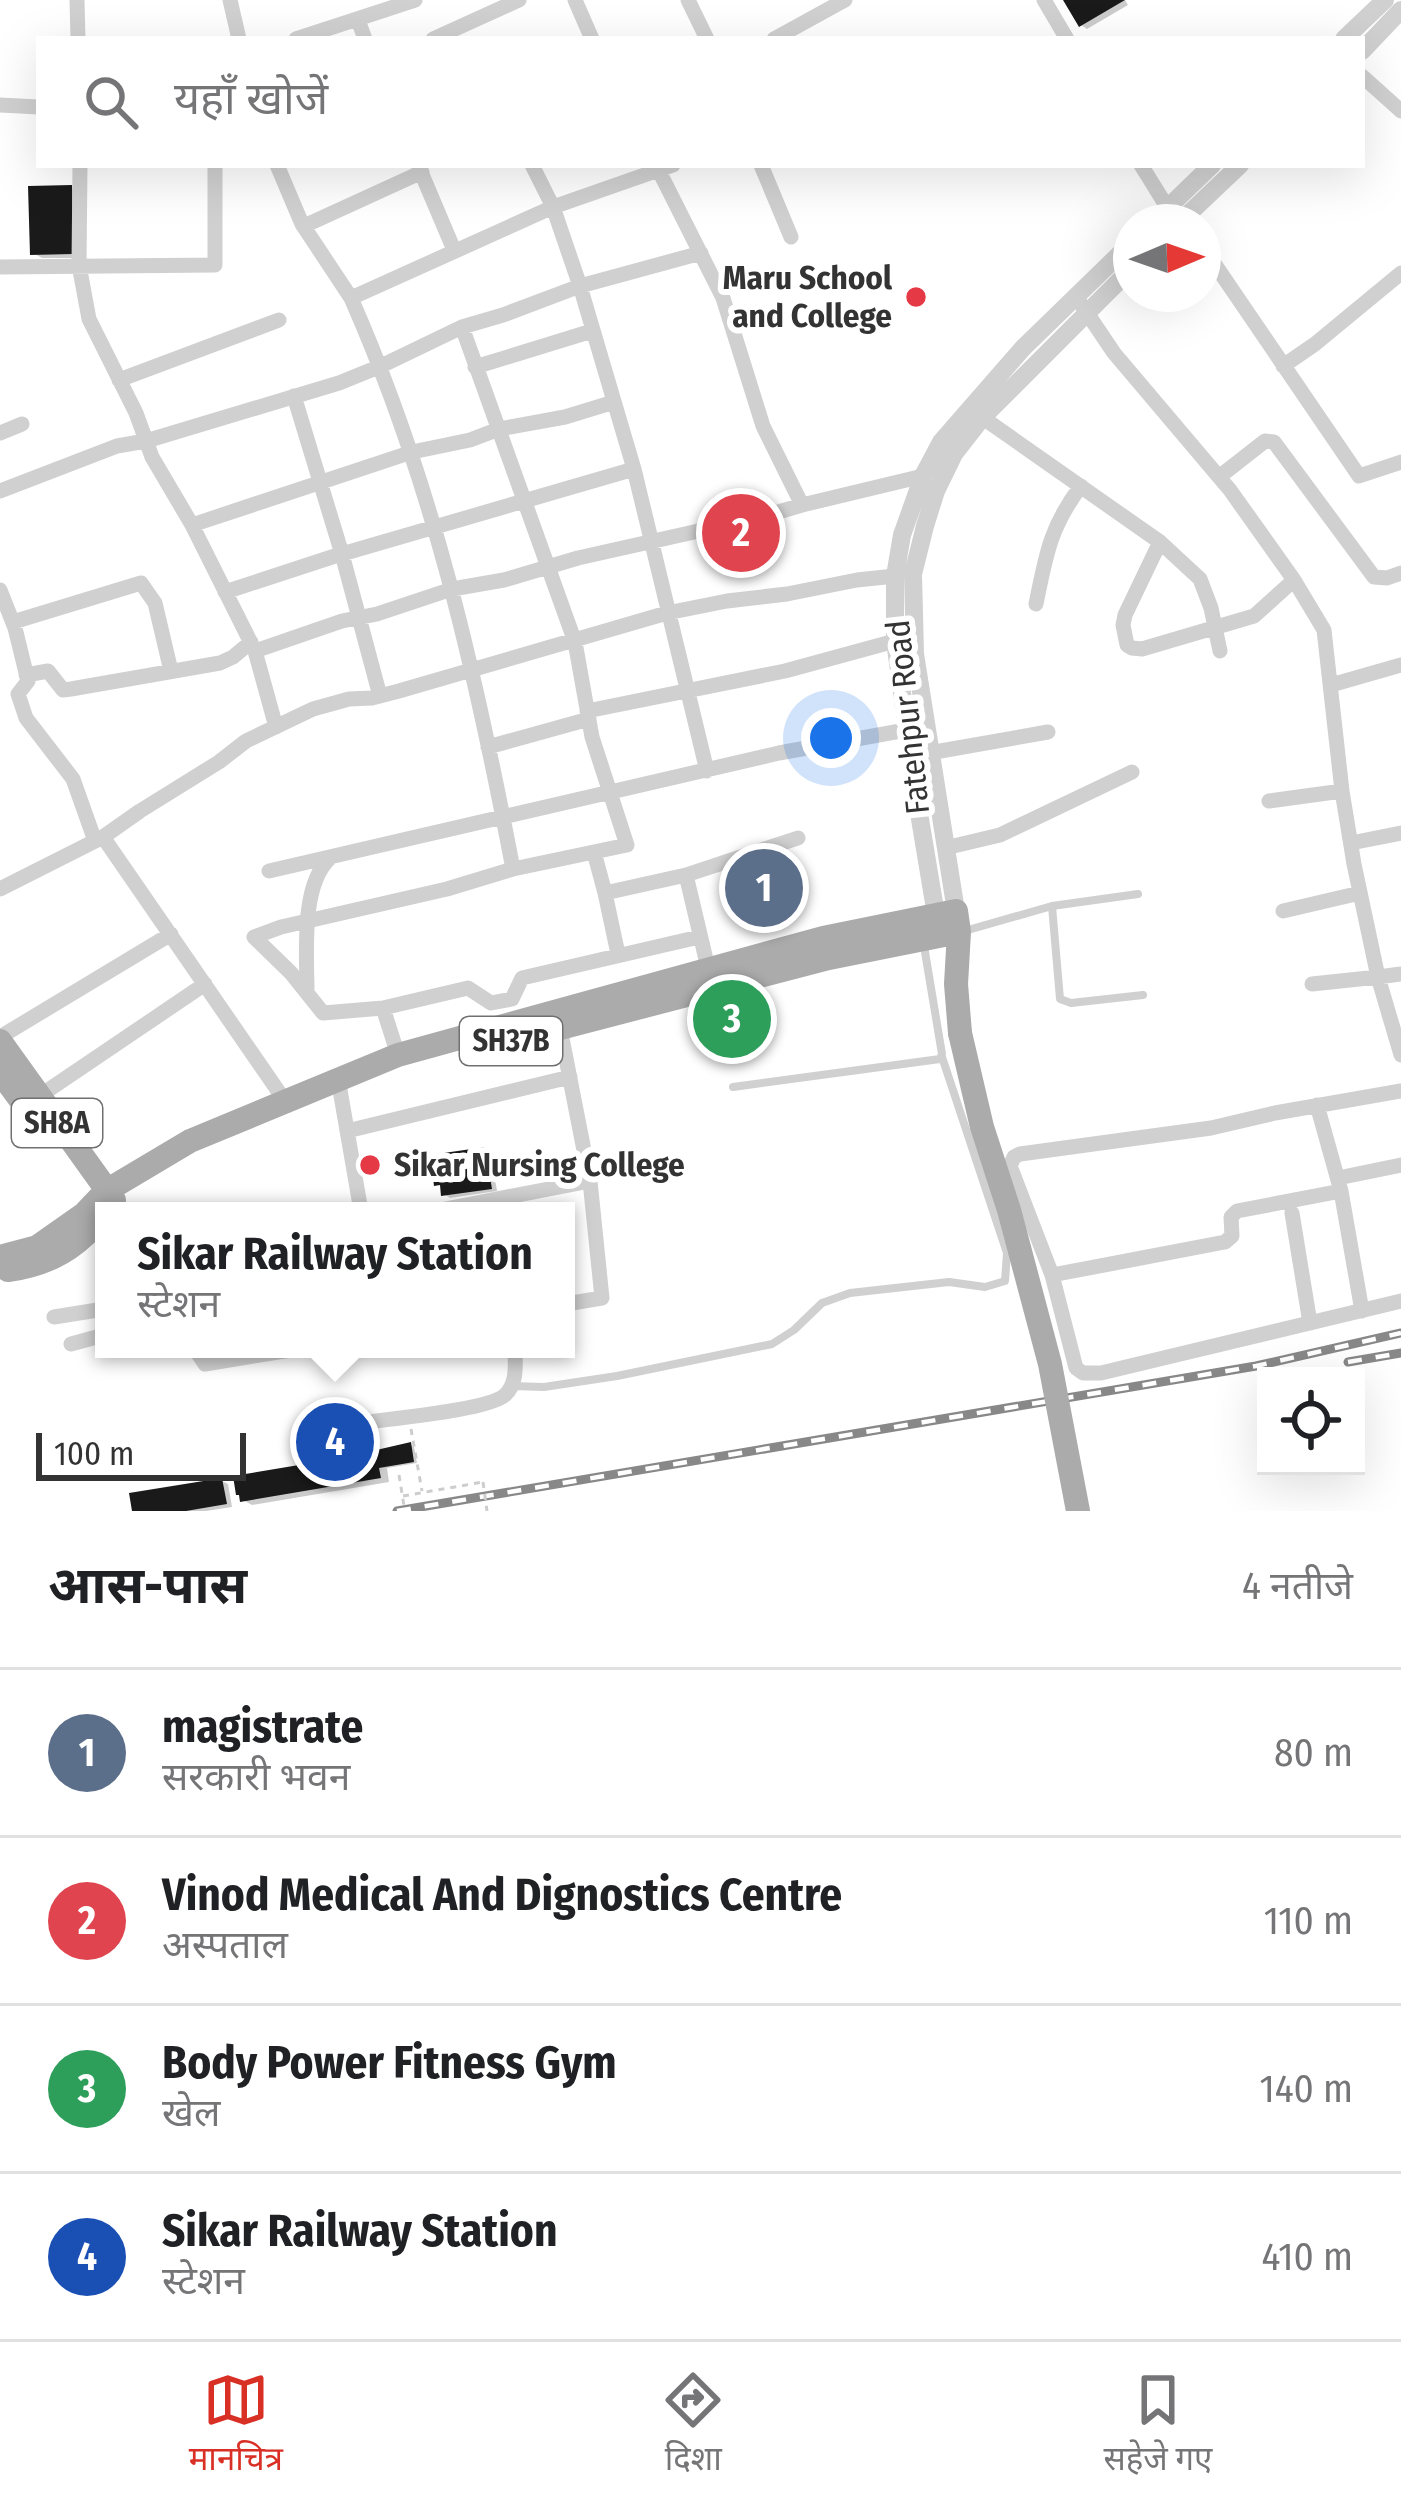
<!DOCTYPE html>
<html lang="hi">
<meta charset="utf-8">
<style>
:root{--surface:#fff;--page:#f6f6f6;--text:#202124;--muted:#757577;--line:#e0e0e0;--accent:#d93025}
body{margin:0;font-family:"Fira Sans Condensed","Noto Sans Devanagari",sans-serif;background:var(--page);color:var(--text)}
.controls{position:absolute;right:36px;bottom:36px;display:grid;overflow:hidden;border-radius:0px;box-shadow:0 12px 48px #0002}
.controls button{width:108px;height:108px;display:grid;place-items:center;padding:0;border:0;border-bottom:3px solid var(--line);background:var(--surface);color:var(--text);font:60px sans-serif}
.compass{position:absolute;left:1113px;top:204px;width:108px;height:108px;border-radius:50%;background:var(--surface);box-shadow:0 12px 48px #0002;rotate:88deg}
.scale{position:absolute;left:36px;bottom:30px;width:210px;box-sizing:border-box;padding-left:12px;border:6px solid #333;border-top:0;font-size:33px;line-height:42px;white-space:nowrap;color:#333;-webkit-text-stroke:9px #fff;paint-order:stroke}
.you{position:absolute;left:831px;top:738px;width:42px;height:42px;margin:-30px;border:9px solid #fff;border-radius:50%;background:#1a73e8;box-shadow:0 0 0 18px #1a73e833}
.badge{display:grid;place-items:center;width:78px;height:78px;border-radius:50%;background:var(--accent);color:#fff;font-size:39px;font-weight:700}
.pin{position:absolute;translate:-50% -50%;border:6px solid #fff;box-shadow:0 3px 12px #0006}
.popup{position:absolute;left:95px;top:1202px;width:480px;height:156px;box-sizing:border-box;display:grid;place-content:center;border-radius:0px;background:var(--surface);filter:drop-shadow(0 3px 9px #0005);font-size:39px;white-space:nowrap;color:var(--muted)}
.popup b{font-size:45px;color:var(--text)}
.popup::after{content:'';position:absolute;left:50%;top:100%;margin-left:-24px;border:24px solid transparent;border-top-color:var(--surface)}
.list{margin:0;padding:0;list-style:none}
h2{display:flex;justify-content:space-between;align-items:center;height:156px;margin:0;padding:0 48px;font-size:51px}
h2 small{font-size:39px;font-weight:400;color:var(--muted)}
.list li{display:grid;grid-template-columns:78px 1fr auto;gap:36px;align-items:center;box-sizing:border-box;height:168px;padding:0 48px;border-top:3px solid var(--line)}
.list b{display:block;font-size:45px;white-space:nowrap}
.list p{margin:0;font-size:39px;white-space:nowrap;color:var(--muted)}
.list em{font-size:39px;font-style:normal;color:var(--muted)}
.icon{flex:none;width:66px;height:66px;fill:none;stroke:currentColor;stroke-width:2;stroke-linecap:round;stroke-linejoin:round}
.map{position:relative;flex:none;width:1401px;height:1511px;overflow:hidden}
.search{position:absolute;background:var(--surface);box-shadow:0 12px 48px #0002;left:36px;right:36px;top:36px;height:132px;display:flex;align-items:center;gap:30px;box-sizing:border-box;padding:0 42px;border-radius:0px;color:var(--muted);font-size:45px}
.sheet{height:828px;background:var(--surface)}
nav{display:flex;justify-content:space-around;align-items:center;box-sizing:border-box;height:168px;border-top:3px solid var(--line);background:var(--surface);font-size:33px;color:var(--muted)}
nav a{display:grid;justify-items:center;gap:6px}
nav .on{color:var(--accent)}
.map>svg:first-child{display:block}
</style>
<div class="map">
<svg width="1401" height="1511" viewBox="0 0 1401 1511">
<rect width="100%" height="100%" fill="#fff"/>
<!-- shadow -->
<path fill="#0003" d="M1066,0H1125L1128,5L1087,29L1081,25Z
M71,188L81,193V258H42L33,253Z
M485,1150L491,1154L497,1191L450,1198L444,1194L443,1187L437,1184Z
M356,1442L365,1447L366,1456L410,1445L414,1447L417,1463L387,1468L389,1482L252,1505L243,1500Z
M222,1481L228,1484L232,1507L206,1511H135Z"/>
<!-- building -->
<path fill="#1a1a1a" d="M1063,0H1125L1079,27Z
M72,185L73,254L30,255L28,186Z
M485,1147L492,1189L441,1196L440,1185L434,1186L430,1155Z
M356,1439L359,1454L411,1442L414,1462L379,1468L381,1478L240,1502L239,1495H236L233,1476L311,1463L308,1447Z
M222,1478L227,1504L186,1511H132L129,1493Z"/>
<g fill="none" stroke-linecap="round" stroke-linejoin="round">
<!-- path -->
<path stroke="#cdcdcd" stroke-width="3" stroke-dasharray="6 6" stroke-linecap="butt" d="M411,1429L422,1491
M399,1475L404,1506
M403,1496L483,1482"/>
<!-- service -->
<path stroke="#d0d0d0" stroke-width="8" d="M1052,906L1060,999L1071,1003L1143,995
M961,932L1052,906L1138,894
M733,1087L940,1059L942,1054L924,946
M512,1386L544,1387L617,1376L772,1344L794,1330L822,1303L850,1293L949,1282L985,1287L1005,1281L1007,1253L942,1057"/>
<!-- minor -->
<path stroke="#d0d0d0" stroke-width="15" d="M77,0L78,39
M230,0L239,39
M575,0L592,39
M688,0L707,39
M1044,0L1067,39
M358,20L365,39
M296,39L415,0
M433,39L519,0
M774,39L845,0
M1362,76L1401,111
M0,105L39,107
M80,165L79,265L89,319L136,413L152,457L192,525L255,651L276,727
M277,165L302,224L351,298L553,207L673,165
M418,165L454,250
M532,165L553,207L580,286L634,469L707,771
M761,165L791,237
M1141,165L1172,215
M657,167L723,298L763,426L802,505
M304,226L422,172
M1203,247L1359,476L1401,462
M0,267L215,265V165
M351,298C433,484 475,670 513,869
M1081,304L1114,353L1230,490L1294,580L1324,630L1342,791L1354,864L1378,977L1401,974
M462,327L575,642L592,737L627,845L513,869L447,889L281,927L254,937L291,973L323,1013L383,1008L468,988L491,1003L512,999L522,978L699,937
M1283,366L1315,344L1401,273
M475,367L592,331
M119,380L279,320
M294,396L342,554L380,696
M976,413L1160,542L1200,579L1211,608L1220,651
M0,433L22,424
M1219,477L1265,441L1274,442L1374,577L1387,578L1401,573
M0,491L117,446L146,441L339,383L381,366L462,327L503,315L580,286L701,253
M192,525L412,452L470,440L499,429L565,417L614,402
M1160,542L1125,615L1123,625L1127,645L1132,648L1142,649L1254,616L1294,580
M0,590L15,628L28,681L18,694L26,718L73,779L95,841
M225,592L335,556L634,469
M1036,604C1046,555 1050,527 1081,486
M13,622L141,583L155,603L171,671
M255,651L342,621L377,614L452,589L504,580L578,558L765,516L802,505L923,476
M26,675L48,671L63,690L71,689L220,663L233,657L251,642
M1331,685L1401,665
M587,711L785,671L895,641
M488,747L589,719
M929,753L1048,732
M1269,801L1342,791
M103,837L140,811L219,762L246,741L313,709L349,699L372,698L399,691L667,613L727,601L787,594L857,580L895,576
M1351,843L1401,833
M945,848L1000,835L1132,772
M594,852L605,893L686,875L708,968
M269,871L779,753L906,730
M686,875L798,838
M0,889L103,837L285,1101
M605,893L618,954
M1283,911L1360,893
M1312,984L1378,977L1401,1055
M307,993C307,954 300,884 331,857
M383,1008L398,1055
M560,1028L590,1181L602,1298L566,1304
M0,1037L171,934
M340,1090L361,1211
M1401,1091L1275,1113L1211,1128L1020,1154L1014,1157L1010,1166L1052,1275L1076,1368L1083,1373H1101L1401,1301
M38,1097L205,984
M1317,1105L1341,1191L1362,1311
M347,1131L570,1077
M1338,1178L1401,1165
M435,1211L590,1181
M1292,1213L1310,1323
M1052,1275L1225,1242L1232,1236L1231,1217L1237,1211L1341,1191
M54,1317L104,1309
M71,1344L104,1335
M195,1349L205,1364L297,1349
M354,1424C383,1419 487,1411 505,1395C518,1383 515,1364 515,1349"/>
<!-- tertiary -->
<path stroke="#d0d0d0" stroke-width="18" d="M1344,39L1385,0
M1362,51L1401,10
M1153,222L1212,165
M1180,222L1240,165
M956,911L915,654L913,574L925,526L936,491L954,454L982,418L1131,269
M936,915L915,789L895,641V576L902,535L923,476L941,442L1023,348L1131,243"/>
<!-- primary -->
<path stroke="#ababab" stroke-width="24" d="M0,1041L114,1200
M491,1046L829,958L959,932
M0,1072L28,1110
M0,1257L37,1247L84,1214L106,1191L190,1141L398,1055L823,938L956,911L959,932L956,984L960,1033
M8,1270C49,1265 80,1247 104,1213"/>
<!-- rail casing -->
<g stroke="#888" stroke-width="9">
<path id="rail" d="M1348,1362L1401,1353
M397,1511L1256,1366L1401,1333"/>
</g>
<!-- rail -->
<use href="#rail" stroke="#fff" stroke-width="4.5" stroke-dasharray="14" stroke-linecap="butt"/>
<!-- path-bridge -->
<path stroke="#cdcdcd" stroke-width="3" stroke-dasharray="6 6" stroke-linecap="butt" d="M483,1482L487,1511"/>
<!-- primary-bridge -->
<path stroke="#ababab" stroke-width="24" d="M960,1033L982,1127L1009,1210L1050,1364L1078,1511"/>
</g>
<!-- markers -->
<g fill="#e63946" stroke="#fff" stroke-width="4.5">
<circle cx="916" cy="297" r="12"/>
<circle cx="370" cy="1165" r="12"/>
</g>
<g text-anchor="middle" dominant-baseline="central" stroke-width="12" stroke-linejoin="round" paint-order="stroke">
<!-- shield labels -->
<g fill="#fff" stroke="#707070" stroke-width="3">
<rect x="460" y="1017" width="102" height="48" rx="9"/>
<rect x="12" y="1099" width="90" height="48" rx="9"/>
</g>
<g font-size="30" font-weight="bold" fill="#333">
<text x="511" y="1041">SH37B</text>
<text x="57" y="1123">SH8A</text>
</g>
<!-- poi labels -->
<g font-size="33" font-weight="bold" fill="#333" stroke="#fff" text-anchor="end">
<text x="892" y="278">Maru School<tspan x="892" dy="38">and College</tspan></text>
<text x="394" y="1165" text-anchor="start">Sikar Nursing College</text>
</g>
<!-- street labels -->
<g font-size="33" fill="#333" stroke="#fff">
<text transform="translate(908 717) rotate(-96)">Fatehpur Road</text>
</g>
</g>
</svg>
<div class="controls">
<button><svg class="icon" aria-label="locate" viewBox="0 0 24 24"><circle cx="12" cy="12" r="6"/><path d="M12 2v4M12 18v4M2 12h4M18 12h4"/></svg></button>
</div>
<svg class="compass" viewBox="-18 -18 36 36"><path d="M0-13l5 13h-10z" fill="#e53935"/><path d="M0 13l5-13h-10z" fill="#757577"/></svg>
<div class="scale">100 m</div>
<div class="you"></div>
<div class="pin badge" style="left:764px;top:888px;background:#5c6f8a">1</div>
<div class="pin badge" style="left:741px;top:533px;background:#e0444e">2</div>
<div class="pin badge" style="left:732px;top:1019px;background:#2e9e5b">3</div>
<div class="pin badge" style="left:335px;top:1442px;background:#1a4fb4">4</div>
<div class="popup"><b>Sikar Railway Station</b>स्टेशन</div>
<div class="search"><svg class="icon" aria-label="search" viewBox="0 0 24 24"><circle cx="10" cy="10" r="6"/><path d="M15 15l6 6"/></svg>यहाँ खोजें</div>
</div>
<section class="sheet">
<h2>आस-पास<small>4 नतीजे</small></h2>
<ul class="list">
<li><span class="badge" style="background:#5c6f8a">1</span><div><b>magistrate</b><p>सरकारी भवन</p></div><em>80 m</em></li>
<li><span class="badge" style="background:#e0444e">2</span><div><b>Vinod Medical And Dignostics Centre</b><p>अस्पताल</p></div><em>110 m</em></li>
<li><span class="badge" style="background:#2e9e5b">3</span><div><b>Body Power Fitness Gym</b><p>खेल</p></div><em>140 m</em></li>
<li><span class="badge" style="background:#1a4fb4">4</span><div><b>Sikar Railway Station</b><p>स्टेशन</p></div><em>410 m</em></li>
</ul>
</section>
<nav>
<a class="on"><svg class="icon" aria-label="map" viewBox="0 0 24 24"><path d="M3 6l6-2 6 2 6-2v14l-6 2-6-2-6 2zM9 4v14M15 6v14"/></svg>मानचित्र</a>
<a><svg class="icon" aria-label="directions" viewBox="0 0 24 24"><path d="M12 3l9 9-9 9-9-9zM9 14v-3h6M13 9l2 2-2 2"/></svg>दिशा</a>
<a><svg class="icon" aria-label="saved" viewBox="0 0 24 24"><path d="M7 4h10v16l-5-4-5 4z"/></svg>सहेजे गए</a>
</nav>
